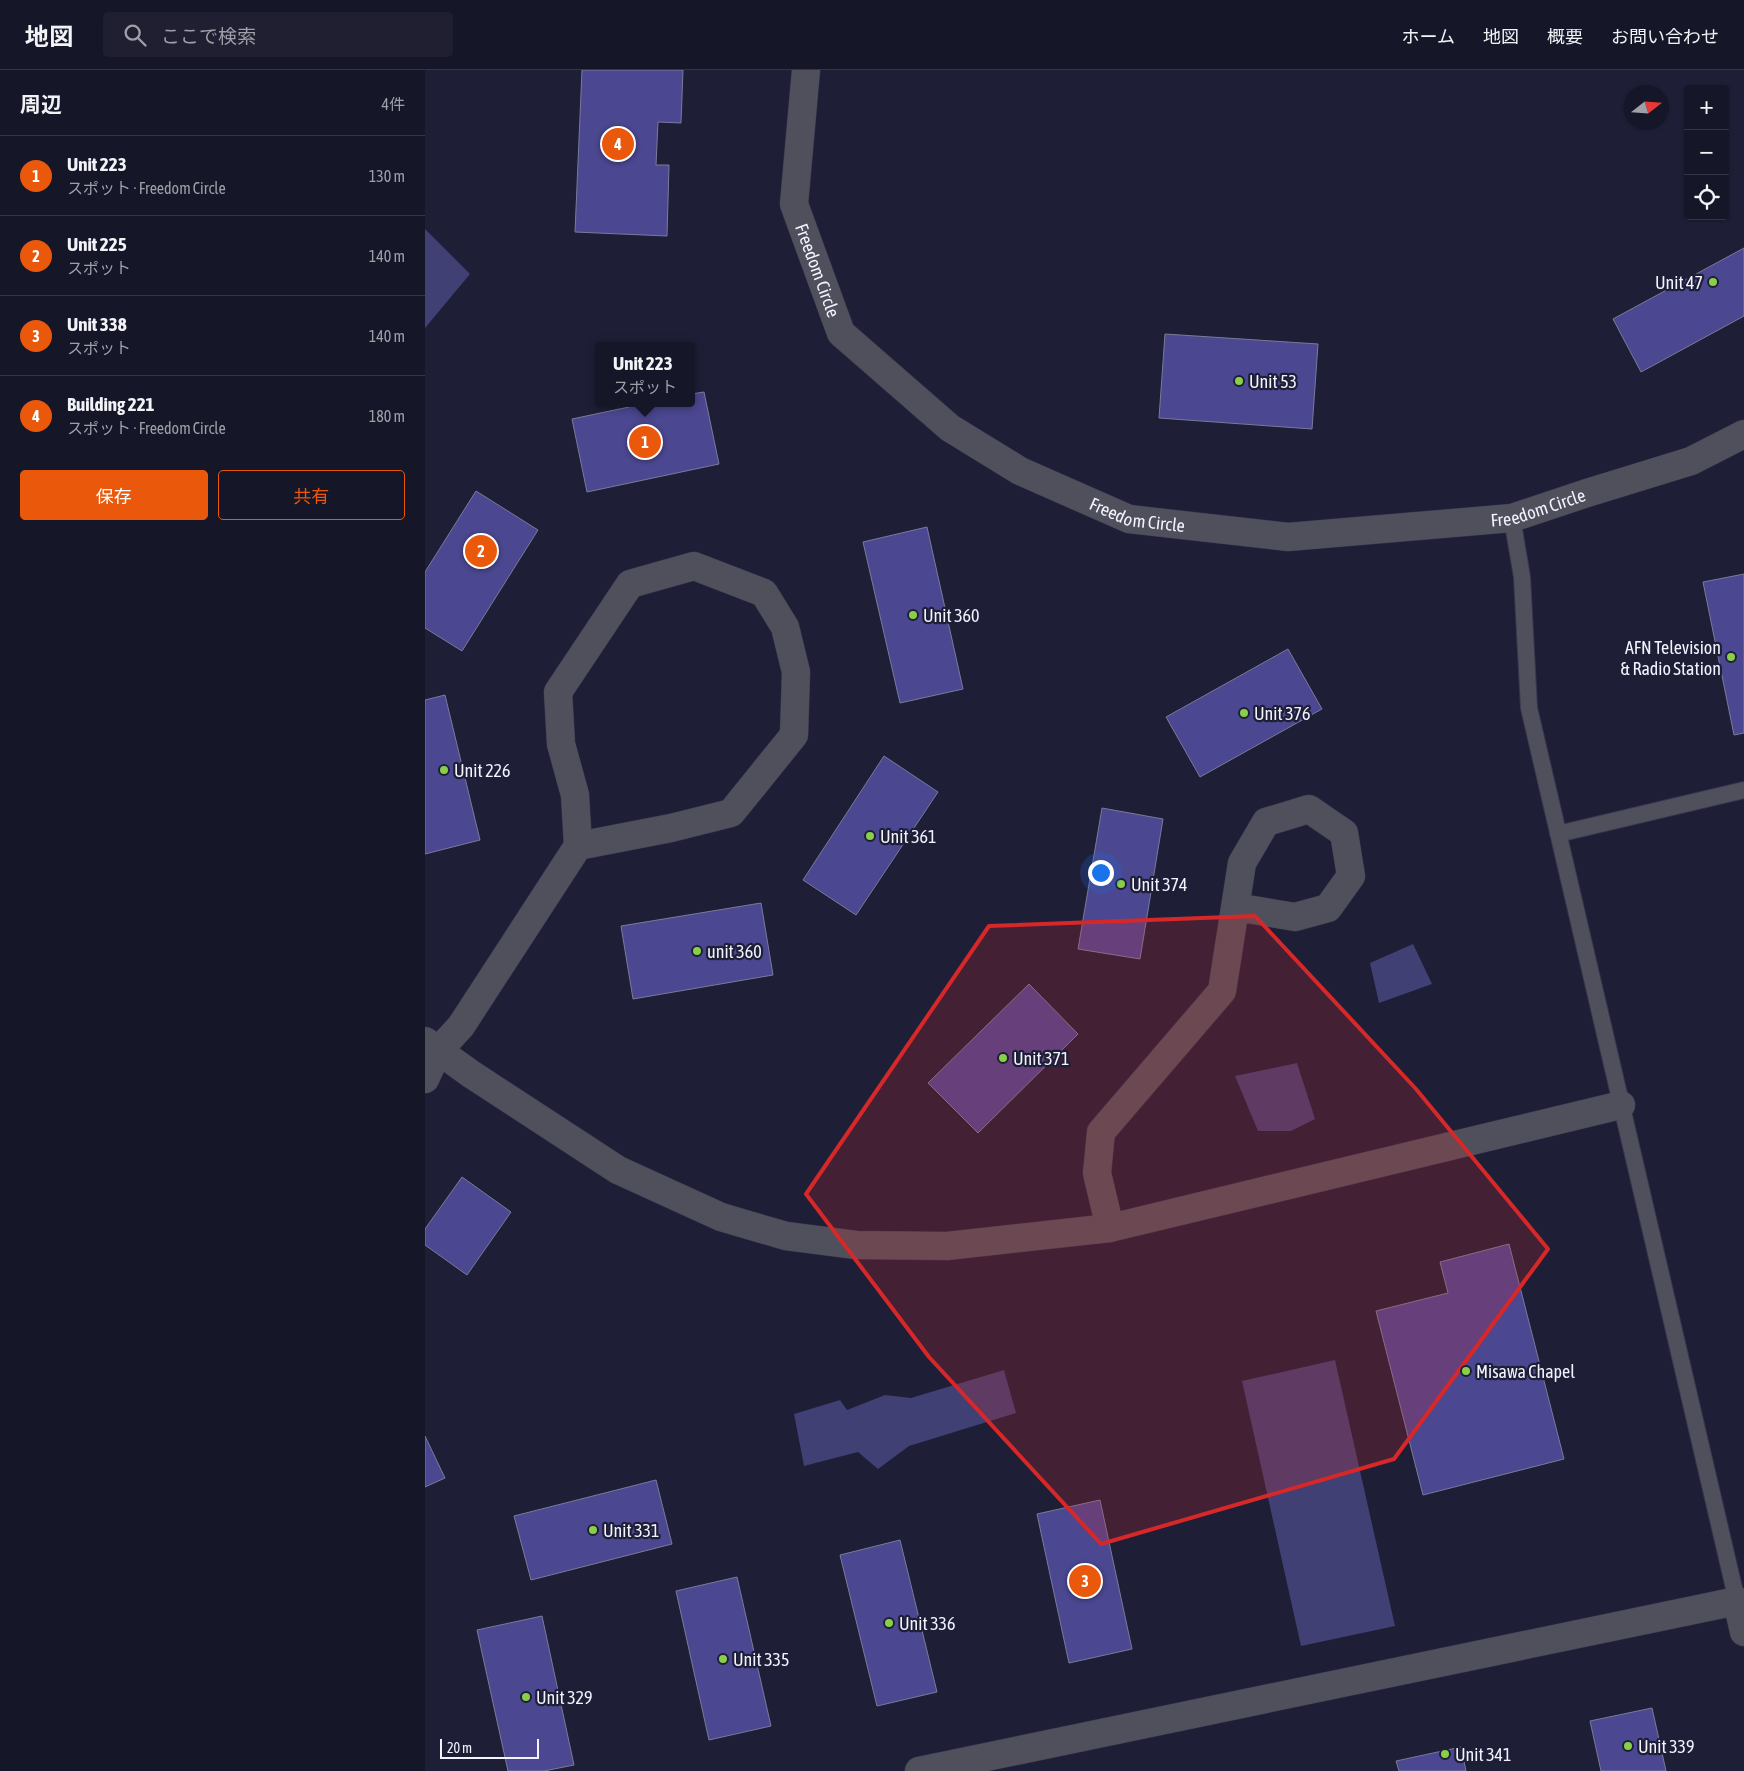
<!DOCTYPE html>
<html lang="ja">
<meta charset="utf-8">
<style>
:root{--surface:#161629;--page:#1f1f31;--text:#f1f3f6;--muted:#9e9fa8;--line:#353546;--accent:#ea580c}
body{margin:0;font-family:"Asap Condensed","Noto Sans JP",sans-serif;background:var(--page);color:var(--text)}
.controls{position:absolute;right:15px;top:15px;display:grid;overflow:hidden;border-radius:5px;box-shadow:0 1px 4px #0004}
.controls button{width:45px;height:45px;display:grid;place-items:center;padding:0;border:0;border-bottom:1px solid var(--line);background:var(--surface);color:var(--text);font:25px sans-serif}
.compass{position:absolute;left:1199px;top:15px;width:45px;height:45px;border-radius:50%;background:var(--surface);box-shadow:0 1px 4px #0004;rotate:73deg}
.scale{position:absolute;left:15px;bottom:12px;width:99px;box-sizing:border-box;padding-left:5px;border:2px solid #f2f3fe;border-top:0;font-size:14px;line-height:18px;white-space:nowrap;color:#f2f3fe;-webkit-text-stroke:4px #1e1e37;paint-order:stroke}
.you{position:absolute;left:675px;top:802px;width:18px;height:18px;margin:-12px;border:4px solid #fff;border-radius:50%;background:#1a73e8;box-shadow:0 0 0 8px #1a73e833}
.badge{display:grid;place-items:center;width:32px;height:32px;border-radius:50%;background:var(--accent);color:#fff;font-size:16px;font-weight:700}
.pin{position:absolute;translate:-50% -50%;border:2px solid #fff;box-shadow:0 1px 5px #0006}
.popup{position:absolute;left:170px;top:272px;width:100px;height:65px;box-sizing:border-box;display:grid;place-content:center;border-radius:5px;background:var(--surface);filter:drop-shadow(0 1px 4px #0005);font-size:16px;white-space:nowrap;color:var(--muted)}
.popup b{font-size:19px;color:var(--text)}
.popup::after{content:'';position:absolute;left:50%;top:100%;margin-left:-10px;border:10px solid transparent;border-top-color:var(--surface)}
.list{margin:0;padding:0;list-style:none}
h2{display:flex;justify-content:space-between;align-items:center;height:65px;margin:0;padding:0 20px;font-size:21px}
h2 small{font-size:16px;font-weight:400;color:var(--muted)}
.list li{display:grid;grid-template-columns:32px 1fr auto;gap:15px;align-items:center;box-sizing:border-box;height:80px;padding:0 20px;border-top:1px solid var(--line)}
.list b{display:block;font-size:19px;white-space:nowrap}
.list p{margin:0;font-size:16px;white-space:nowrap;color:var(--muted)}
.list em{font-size:16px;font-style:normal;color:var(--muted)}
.actions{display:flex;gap:10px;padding:15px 20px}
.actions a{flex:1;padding:11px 0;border:1px solid var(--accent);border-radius:5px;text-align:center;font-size:18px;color:var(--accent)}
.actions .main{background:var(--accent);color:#fff}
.icon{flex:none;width:28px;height:28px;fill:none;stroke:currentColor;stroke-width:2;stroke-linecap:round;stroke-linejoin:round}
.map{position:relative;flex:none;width:1319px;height:1701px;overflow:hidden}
header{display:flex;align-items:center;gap:30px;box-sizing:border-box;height:70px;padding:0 25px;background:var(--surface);border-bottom:1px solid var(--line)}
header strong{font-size:24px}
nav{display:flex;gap:28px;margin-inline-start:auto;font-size:18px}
.search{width:350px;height:45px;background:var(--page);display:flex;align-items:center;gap:12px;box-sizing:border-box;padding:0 18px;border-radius:5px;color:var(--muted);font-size:19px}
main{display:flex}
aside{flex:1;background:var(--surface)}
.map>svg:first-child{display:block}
</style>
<header>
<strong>地図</strong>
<div class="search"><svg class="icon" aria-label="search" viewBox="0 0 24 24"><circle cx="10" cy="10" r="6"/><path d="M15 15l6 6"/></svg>ここで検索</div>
<nav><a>ホーム</a><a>地図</a><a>概要</a><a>お問い合わせ</a></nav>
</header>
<main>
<aside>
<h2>周辺<small>4件</small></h2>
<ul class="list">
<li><span class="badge">1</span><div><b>Unit 223</b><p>スポット · Freedom Circle</p></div><em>130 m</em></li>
<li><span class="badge">2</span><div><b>Unit 225</b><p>スポット</p></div><em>140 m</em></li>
<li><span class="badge">3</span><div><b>Unit 338</b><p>スポット</p></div><em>140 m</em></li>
<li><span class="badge">4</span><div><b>Building 221</b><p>スポット · Freedom Circle</p></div><em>180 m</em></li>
</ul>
<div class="actions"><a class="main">保存</a><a>共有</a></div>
</aside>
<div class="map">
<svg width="1319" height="1701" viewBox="0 0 1319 1701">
<rect width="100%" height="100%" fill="#1e1e37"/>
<!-- green -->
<path fill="#414074" d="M0,159L45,204L0,258Z
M988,874L1007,914L954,933L945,893Z
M872,993L890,1049L866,1061H833L810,1006Z
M910,1290L970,1556L876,1576L817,1311Z
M579,1300L591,1343L484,1376L453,1399L433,1382L379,1396L369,1344L415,1330L422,1340L460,1325L486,1328Z"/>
<!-- building -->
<path fill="#4b4790" stroke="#7a7b9a" d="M157,0H258L256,53L233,52L231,95H244L242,166L150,162Z
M1319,178V246L1216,302L1188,249Z
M740,264L893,274L887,359L734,348Z
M279,322L294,394L162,422L147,349L223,333H266V324Z
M51,421L113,460L37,581L0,558V502Z
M502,457L538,619L475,633L438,472Z
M1319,504V663L1309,665L1278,512Z
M863,579L897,639L775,707L741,647Z
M20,625L55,770L0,784V630Z
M459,686L513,722L431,845L378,810Z
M677,738L738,749L715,889L653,879Z
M336,833L348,905L208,929L196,856Z
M604,914L653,964L553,1063L503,1013Z
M37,1107L86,1142L42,1205L0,1175V1159Z
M1084,1174L1139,1389L998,1425L951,1241L1023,1223L1015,1192Z
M0,1366L20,1408L0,1417Z
M231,1410L247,1474L106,1510L89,1446Z
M675,1430L707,1579L644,1593L612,1444Z
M475,1470L512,1622L452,1636L415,1485Z
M312,1507L346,1656L284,1670L251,1521Z
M117,1546L149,1695L119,1701H83L52,1560Z
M1227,1638L1241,1701H1176L1165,1651Z
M1036,1677L1041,1701H974L971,1691Z"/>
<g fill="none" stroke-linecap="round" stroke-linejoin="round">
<!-- service casing -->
<g stroke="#37384f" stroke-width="18">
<path id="service" d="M1087,448L1097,507L1104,638L1312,1531
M1133,764L1319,720"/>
</g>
<!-- minor casing -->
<g stroke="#37384f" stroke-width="29">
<g id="minor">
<path id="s1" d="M381,0L369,134L416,263L525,358L595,401L704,449L863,467L1087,448L1162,423L1266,391L1319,364"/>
<path d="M0,971L46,1004L193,1100L296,1147L361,1166L431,1175L522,1176L685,1158L1196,1035"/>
<path d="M0,1009L13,981L36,956L153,776L246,758L306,743L369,665L371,602L360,557L339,523L269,496L205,514L133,622L136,674L150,725L153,776"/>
<path d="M685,1158L672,1103L676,1062L797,921L817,793L841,752L884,739L919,763L926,806L903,838L870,847L810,837"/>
<path d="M494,1701L1312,1531"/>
</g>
</g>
<!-- tertiary casing -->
<g stroke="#37384f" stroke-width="29">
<path id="tertiary" d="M1312,1531L1319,1562"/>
</g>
<!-- service -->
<use href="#service" stroke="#50505d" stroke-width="16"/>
<!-- minor -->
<use href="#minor" stroke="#50505d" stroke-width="28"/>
<!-- tertiary -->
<use href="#tertiary" stroke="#50505d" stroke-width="28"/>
</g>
<!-- marked area -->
<path fill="#d62828" fill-opacity="0.2" stroke="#d62828" stroke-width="4" stroke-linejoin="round" d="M830,846L991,1019L1123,1179L969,1389L676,1474L504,1287L381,1124L564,856Z"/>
<!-- markers -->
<g fill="#89cf49" stroke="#1e1e37" stroke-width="2">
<circle cx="1288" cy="212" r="5"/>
<circle cx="814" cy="311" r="5"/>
<circle cx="488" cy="545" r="5"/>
<circle cx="1306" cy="587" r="5"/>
<circle cx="819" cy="643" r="5"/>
<circle cx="19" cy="700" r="5"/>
<circle cx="445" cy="766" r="5"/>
<circle cx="696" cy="814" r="5"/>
<circle cx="272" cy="881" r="5"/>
<circle cx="578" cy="988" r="5"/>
<circle cx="1041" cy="1301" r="5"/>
<circle cx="168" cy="1460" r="5"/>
<circle cx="464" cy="1553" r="5"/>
<circle cx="298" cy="1589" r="5"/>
<circle cx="101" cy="1627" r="5"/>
<circle cx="1203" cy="1676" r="5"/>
<circle cx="1020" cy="1684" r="5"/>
</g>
<g text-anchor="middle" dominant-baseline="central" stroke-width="4.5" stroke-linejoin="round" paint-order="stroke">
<!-- street labels -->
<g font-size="18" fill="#f2f3fe" stroke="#1e1e37">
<text stroke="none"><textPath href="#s1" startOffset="205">Freedom Circle</textPath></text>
<text stroke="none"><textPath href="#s1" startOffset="1030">Freedom Circle</textPath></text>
<text stroke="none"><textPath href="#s1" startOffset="625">Freedom Circle</textPath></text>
</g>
<!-- poi labels -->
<g font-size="18" fill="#f2f3fe" stroke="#1e1e37" text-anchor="start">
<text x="1278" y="212" text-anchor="end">Unit 47</text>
<text x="824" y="311">Unit 53</text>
<text x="498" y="545">Unit 360</text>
<text x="1296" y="577" text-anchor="end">AFN Television<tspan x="1296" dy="21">&amp; Radio Station</tspan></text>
<text x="829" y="643">Unit 376</text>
<text x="29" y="700">Unit 226</text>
<text x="455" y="766">Unit 361</text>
<text x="706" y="814">Unit 374</text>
<text x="282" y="881">unit 360</text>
<text x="588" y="988">Unit 371</text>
<text x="1051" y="1301">Misawa Chapel</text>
<text x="178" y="1460">Unit 331</text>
<text x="474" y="1553">Unit 336</text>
<text x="308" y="1589">Unit 335</text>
<text x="111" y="1627">Unit 329</text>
<text x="1213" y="1676">Unit 339</text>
<text x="1030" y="1684">Unit 341</text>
</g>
</g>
</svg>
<div class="controls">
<button>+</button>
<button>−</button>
<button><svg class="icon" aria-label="locate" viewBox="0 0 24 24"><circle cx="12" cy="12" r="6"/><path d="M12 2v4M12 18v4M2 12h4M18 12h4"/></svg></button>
</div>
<svg class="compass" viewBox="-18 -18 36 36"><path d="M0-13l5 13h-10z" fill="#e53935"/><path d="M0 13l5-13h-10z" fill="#9e9fa8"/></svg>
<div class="scale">20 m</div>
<div class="you"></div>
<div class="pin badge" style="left:220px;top:372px">1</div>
<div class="popup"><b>Unit 223</b>スポット</div>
<div class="pin badge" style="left:56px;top:481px">2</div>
<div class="pin badge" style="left:660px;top:1511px">3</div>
<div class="pin badge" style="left:193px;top:74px">4</div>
</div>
</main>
